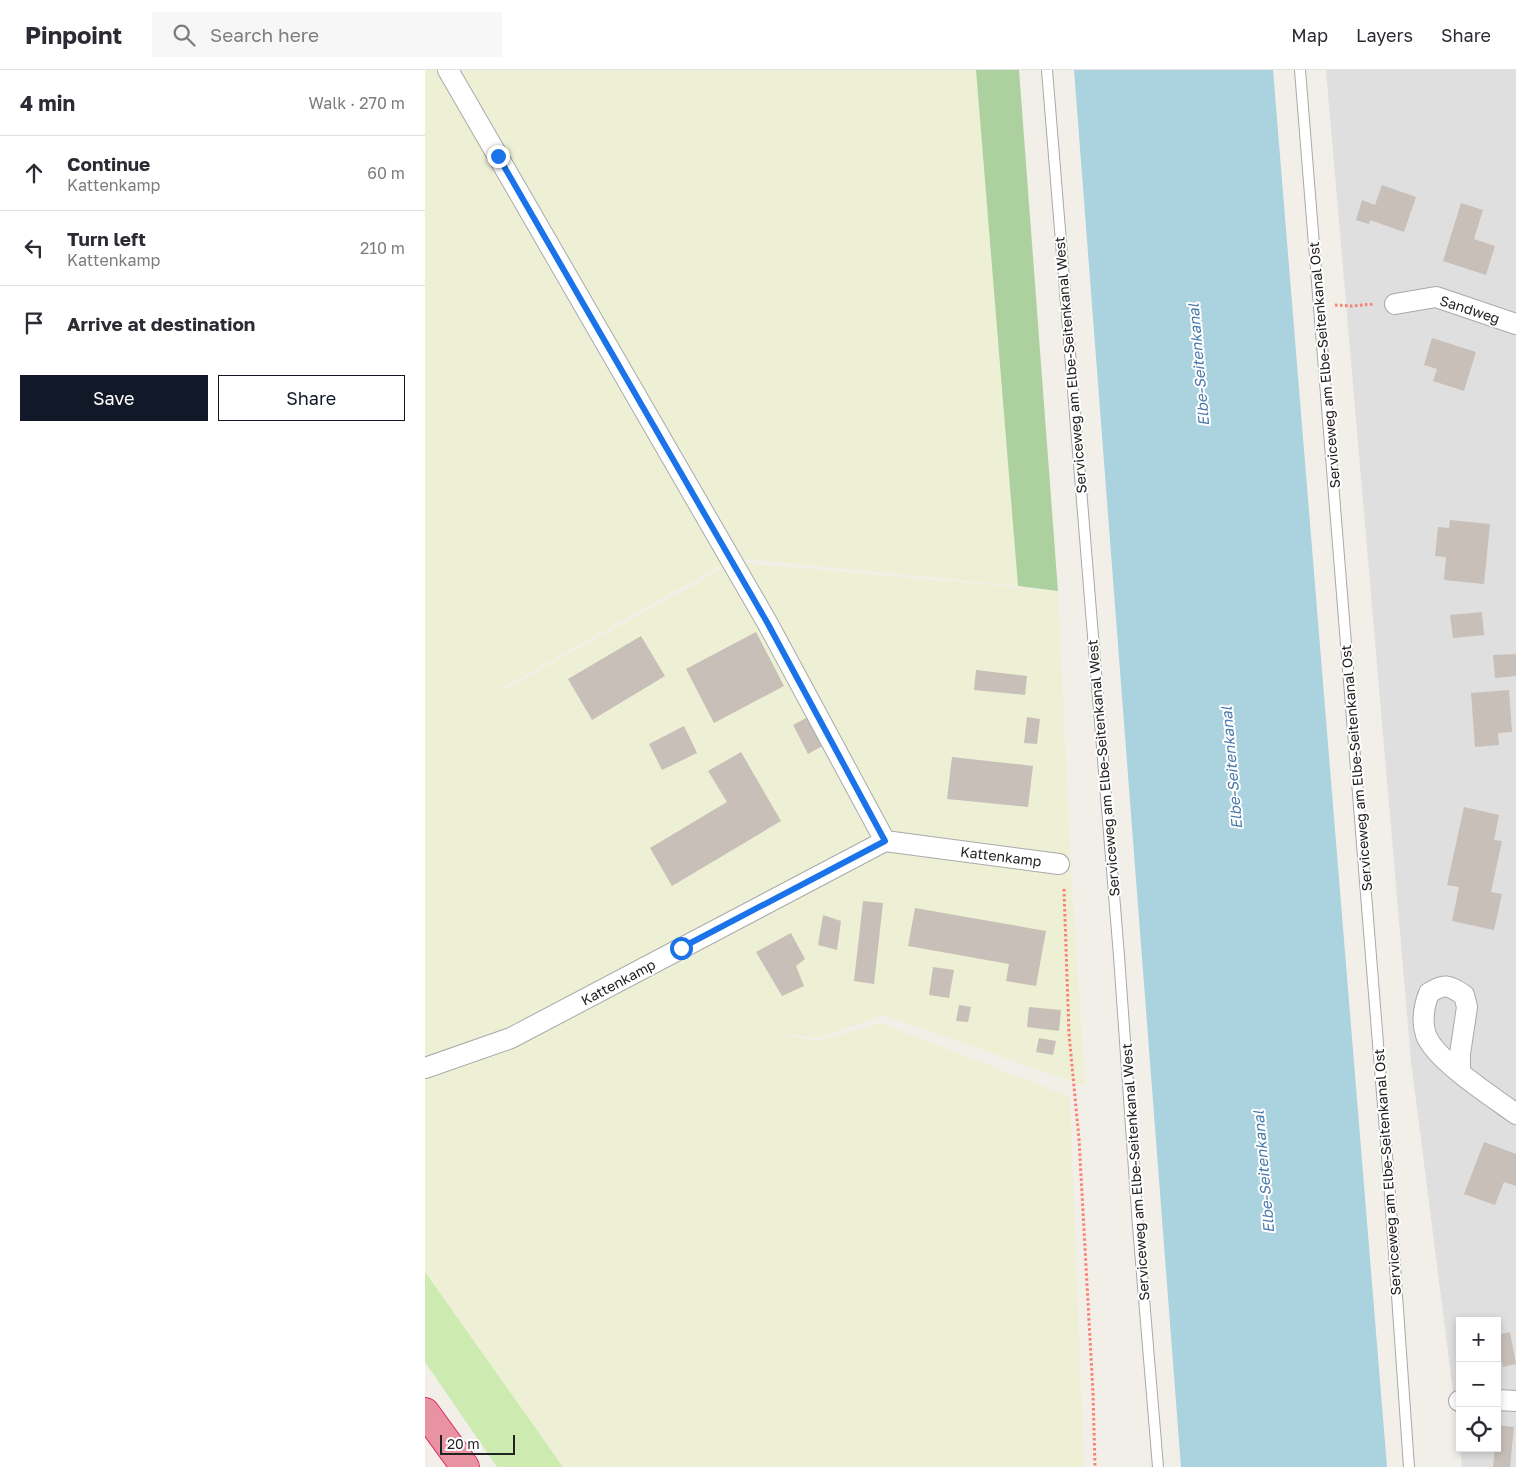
<!DOCTYPE html>
<meta charset="utf-8">
<style>
:root{--surface:#fff;--page:#f7f7f7;--text:#2b2b33;--muted:#7c7c81;--line:#e1e1e2;--accent:#111827}
body{margin:0;font-family:"Golos Text",sans-serif;background:var(--page);color:var(--text)}
.controls{position:absolute;right:15px;bottom:15px;display:grid;overflow:hidden;border-radius:0px;box-shadow:0 2px 8px #0003}
.controls button{width:45px;height:45px;display:grid;place-items:center;padding:0;border:0;border-bottom:1px solid var(--line);background:var(--surface);color:var(--text);font:25px sans-serif}
.scale{position:absolute;left:15px;bottom:12px;width:75px;box-sizing:border-box;padding-left:5px;border:2px solid #222;border-top:0;font-size:14px;line-height:18px;white-space:nowrap;color:#222;-webkit-text-stroke:4px #fff;paint-order:stroke}
.stop{position:absolute;width:15px;height:15px;margin:-11px;border:4px solid #1a73e8;border-radius:50%;background:#fff}
.stop.end{background:#1a73e8;border-color:#fff;box-shadow:0 1px 5px #0008}
.list{margin:0;padding:0;list-style:none}
h2{display:flex;justify-content:space-between;align-items:center;height:65px;margin:0;padding:0 20px;font-size:21px}
h2 small{font-size:16px;font-weight:400;color:var(--muted)}
.list li{display:grid;grid-template-columns:32px 1fr auto;gap:15px;align-items:center;box-sizing:border-box;height:75px;padding:0 20px;border-top:1px solid var(--line)}
.list b{display:block;font-size:19px;white-space:nowrap}
.list p{margin:0;font-size:16px;white-space:nowrap;color:var(--muted)}
.list em{font-size:16px;font-style:normal;color:var(--muted)}
.actions{display:flex;gap:10px;padding:15px 20px}
.actions a{flex:1;padding:11px 0;border:1px solid var(--accent);border-radius:0px;text-align:center;font-size:18px;color:var(--accent)}
.actions .main{background:var(--accent);color:#fff}
.icon{flex:none;width:28px;height:28px;fill:none;stroke:currentColor;stroke-width:2;stroke-linecap:round;stroke-linejoin:round}
.map{position:relative;flex:none;width:1091px;height:1397px;overflow:hidden}
header{display:flex;align-items:center;gap:30px;box-sizing:border-box;height:70px;padding:0 25px;background:var(--surface);border-bottom:1px solid var(--line)}
header strong{font-size:24px}
nav{display:flex;gap:28px;margin-inline-start:auto;font-size:18px}
.search{width:350px;height:45px;background:var(--page);display:flex;align-items:center;gap:12px;box-sizing:border-box;padding:0 18px;border-radius:0px;color:var(--muted);font-size:19px}
main{display:flex}
aside{flex:1;background:var(--surface)}
.map>svg:first-child{display:block}
</style>
<header>
<strong>Pinpoint</strong>
<div class="search"><svg class="icon" aria-label="search" viewBox="0 0 24 24"><circle cx="10" cy="10" r="6"/><path d="M15 15l6 6"/></svg>Search here</div>
<nav><a>Map</a><a>Layers</a><a>Share</a></nav>
</header>
<main>
<aside>
<h2>4 min<small>Walk · 270 m</small></h2>
<ul class="list">
<li><svg class="icon" aria-label="ahead" viewBox="0 0 24 24"><path d="M12 20V5M6 11l6-6 6 6"/></svg><div><b>Continue</b><p>Kattenkamp</p></div><em>60 m</em></li>
<li><svg class="icon" aria-label="left" viewBox="0 0 24 24"><path d="M17 20v-9H6M10 6l-5 5 5 5"/></svg><div><b>Turn left</b><p>Kattenkamp</p></div><em>210 m</em></li>
<li><svg class="icon" aria-label="arrive" viewBox="0 0 24 24"><path d="M6 21V4h12l-3 4 3 4H6"/></svg><div><b>Arrive at destination</b></div></li>
</ul>
<div class="actions"><a class="main">Save</a><a>Share</a></div>
</aside>
<div class="map">
<svg width="1091" height="1397" viewBox="0 0 1091 1397">
<rect width="100%" height="100%" fill="#f2efe9"/>
<!-- residential -->
<path fill="#e0dfdf" d="M901,0H1091V1397H1037L1035,1378H1072V1251H1035V1376L986,991Z"/>
<!-- farmland -->
<path fill="#eef0d5" d="M0,0H551L593,516L310,488L79,617L80,619L309,492L633,521L646,798L660,1016L458,945L393,968L339,962L394,971L456,953L645,1027L659,1397H138L0,1202Z"/>
<!-- grass -->
<path fill="#cdebb0" d="M0,1202L138,1397H72L0,1292Z"/>
<!-- forest -->
<path fill="#add19e" d="M551,0H594L633,521L593,516Z"/>
<!-- water -->
<path fill="#aad3df" d="M649,0H848L962,1397H756Z"/>
<!-- building -->
<path fill="#c7bfb8" d="M957,115L991,127L979,162L945,150L944,154L931,150L937,130L950,135Z
M1036,133L1058,140L1049,169L1070,176L1061,205L1018,191Z
M1007,268L1051,282L1039,321L1008,311L1012,299L999,295Z
M1025,450L1065,454L1059,514L1019,510L1021,487L1010,486L1013,457L1024,458Z
M1057,542L1059,565L1028,568L1025,545Z
M331,562L359,616L289,653L261,599Z
M216,566L240,606L167,650L143,609Z
M1091,584V606L1070,608L1068,585Z
M551,600L602,606L600,625L549,620Z
M1084,620L1087,662L1073,663L1074,675L1050,677L1046,623Z
M385,646L401,674L383,684L368,655Z
M602,647L615,649L612,674L599,673Z
M259,656L272,683L237,700L224,674Z
M316,682L356,751L247,816L225,778L302,732L283,701Z
M527,687L608,696L603,737L522,729Z
M1039,737L1074,745L1069,770L1077,771L1066,822L1077,824L1069,860L1027,851L1034,817L1022,815Z
M438,831L458,833L449,914L429,911Z
M490,838L621,861L611,916L581,911L584,894L483,876Z
M398,845L416,851L412,880L393,875Z
M366,863L380,889L371,896L379,916L357,926L331,882Z
M508,897L529,900L524,928L504,925Z
M534,935L546,937L543,952L531,951Z
M604,937L636,940L634,961L602,957Z
M614,968L631,971L628,985L611,982Z
M1059,1072L1091,1084V1116L1079,1112L1070,1135L1039,1124Z
M1085,1262L1091,1294L1078,1297L1072,1273V1265Z
M1073,1355L1089,1357L1085,1397H1068L1070,1378H1072Z"/>
<g fill="none" stroke-linecap="round" stroke-linejoin="round">
<!-- lane casing -->
<g stroke="#a9a9a9" stroke-width="12">
<path id="lane" d="M622,0L694,886L713,1156L733,1397
M875,0L964,1111L984,1397"/>
</g>
<!-- street casing -->
<g stroke="#a9a9a9" stroke-width="22">
<path id="street" d="M23,0L343,554L460,771
M970,234L1011,227L1091,254
M0,998L86,968L460,771L634,794
M1035,1002V984L1042,937L1039,925C1023,915 1020,913 1004,923C999,936 996,950 1001,965C1010,990 1068,1027 1091,1044
M1072,1330L1091,1331
M1034,1331H1035"/>
</g>
<!-- highway casing -->
<g stroke="#dc2a67" stroke-width="30">
<path id="highway" d="M0,1342L40,1397"/>
</g>
<!-- path -->
<path stroke="#fa8072" stroke-width="3" stroke-dasharray="2.5 2.5" stroke-linecap="butt" d="M910,235L927,236L949,234
M639,819L644,964L654,1069L668,1323L670,1397"/>
<!-- lane -->
<use href="#lane" stroke="#fff" stroke-width="10"/>
<!-- street -->
<use href="#street" stroke="#fff" stroke-width="20"/>
<!-- highway -->
<use href="#highway" stroke="#e892a2" stroke-width="28"/>
</g>
<g fill="none" stroke-linecap="round" stroke-linejoin="round">
<!-- route -->
<path stroke="#1a73e8" stroke-width="6" d="M73,86L343,554L460,771L256,878"/>
</g>
<g text-anchor="middle" dominant-baseline="central" stroke-width="4" stroke-linejoin="round" paint-order="stroke">
<!-- street labels -->
<g font-size="14" fill="#222" stroke="#fff">
<text transform="translate(1045 239) rotate(18)">Sandweg</text>
<text transform="translate(645 295) rotate(-95)">Serviceweg am Elbe-Seitenkanal West</text>
<text transform="translate(899 295) rotate(-95)">Serviceweg am Elbe-Seitenkanal Ost</text>
<text transform="translate(678 698) rotate(-95)">Serviceweg am Elbe-Seitenkanal West</text>
<text transform="translate(931 698) rotate(-95)">Serviceweg am Elbe-Seitenkanal Ost</text>
<text transform="translate(576 786) rotate(7)">Kattenkamp</text>
<text transform="translate(193 912) rotate(-28)">Kattenkamp</text>
<text transform="translate(710 1102) rotate(-94)">Serviceweg am Elbe-Seitenkanal West</text>
<text transform="translate(962 1102) rotate(-94)">Serviceweg am Elbe-Seitenkanal Ost</text>
</g>
<!-- water labels -->
<g font-size="15" font-style="italic" fill="#4a7aab" stroke="#fff">
<text transform="translate(773 295) rotate(-95)">Elbe-Seitenkanal</text>
<text transform="translate(806 698) rotate(-95)">Elbe-Seitenkanal</text>
<text transform="translate(838 1102) rotate(-95)">Elbe-Seitenkanal</text>
</g>
</g>
</svg>
<div class="controls">
<button>+</button>
<button>−</button>
<button><svg class="icon" aria-label="locate" viewBox="0 0 24 24"><circle cx="12" cy="12" r="6"/><path d="M12 2v4M12 18v4M2 12h4M18 12h4"/></svg></button>
</div>
<div class="scale">20 m</div>
<div class="stop" style="left:256px;top:878px"></div>
<div class="stop end" style="left:73px;top:86px"></div>
</div>
</main>
